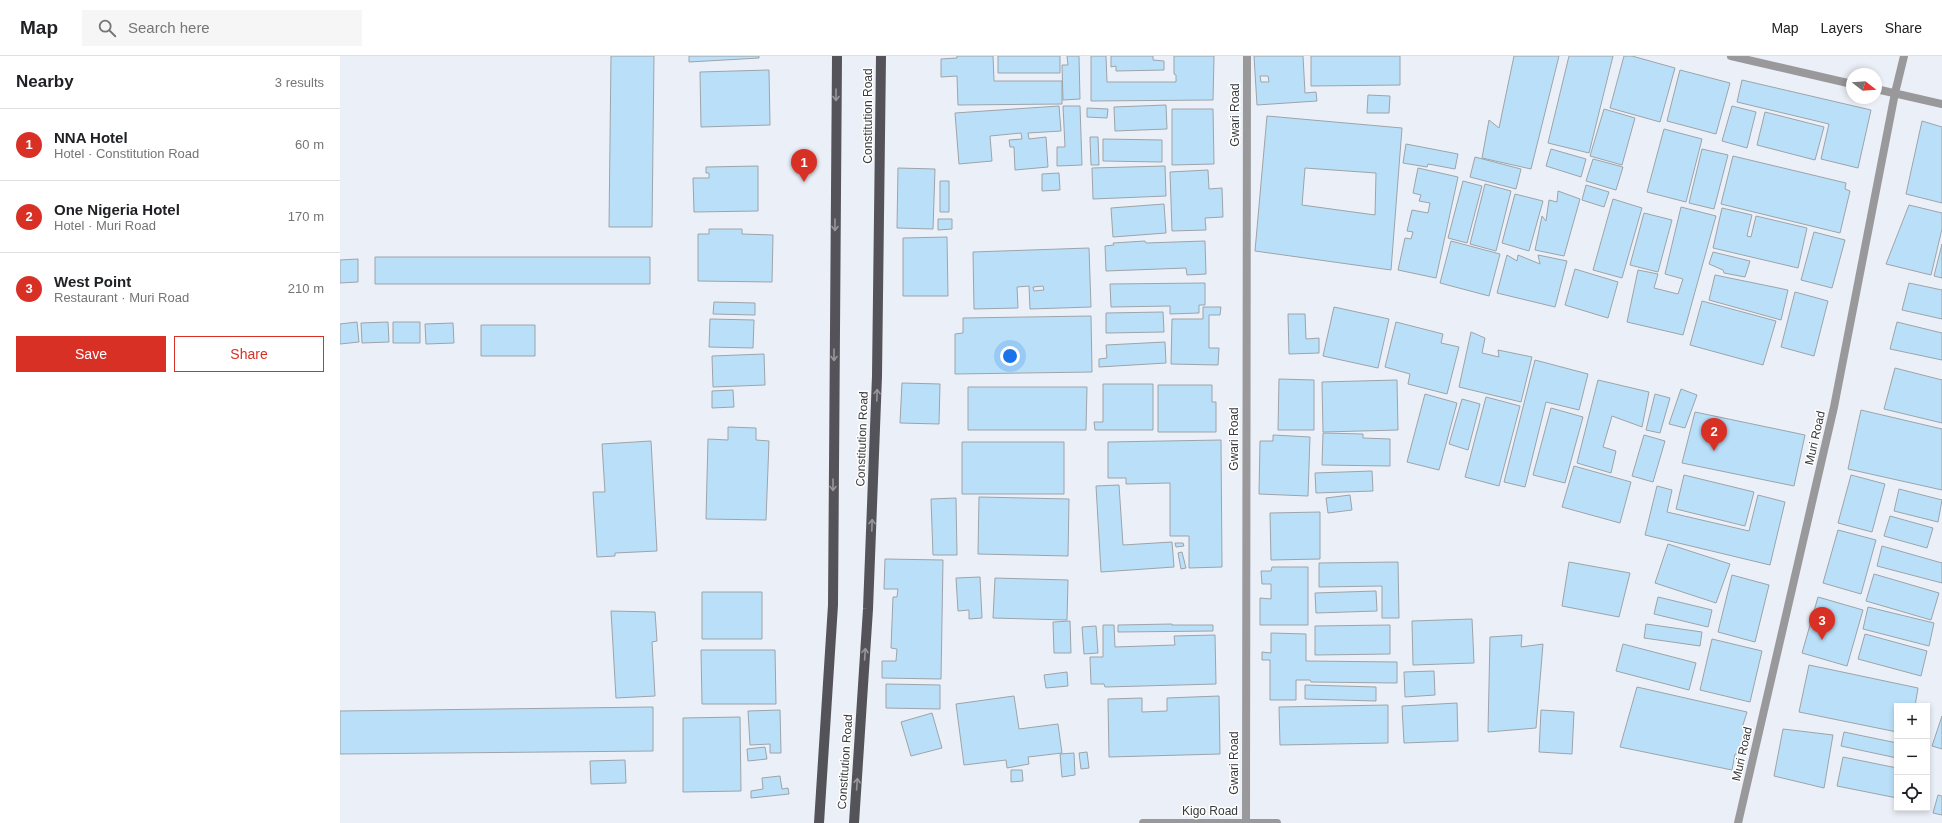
<!DOCTYPE html>
<meta charset="utf-8">
<style>
:root{--surface:#fff;--page:#f6f6f6;--text:#202124;--muted:#757577;--line:#e0e0e0;--accent:#d93025}
body{margin:0;font-family:Arial,sans-serif;background:var(--page);color:var(--text)}
.controls{position:absolute;right:12px;bottom:12px;display:grid;overflow:hidden;border-radius:0px;box-shadow:0 2px 6px #0003}
.controls button{width:36px;height:36px;display:grid;place-items:center;padding:0;border:0;border-bottom:1px solid var(--line);background:var(--surface);color:var(--text);font:20px sans-serif}
.compass{position:absolute;left:1506px;top:12px;width:36px;height:36px;border-radius:50%;background:var(--surface);box-shadow:0 2px 6px #0003;rotate:107deg}
.you{position:absolute;left:670px;top:300px;width:14px;height:14px;margin:-10px;border:3px solid #fff;border-radius:50%;background:#1a73e8;box-shadow:0 0 0 6px #1a73e833}
.badge{display:grid;place-items:center;width:26px;height:26px;border-radius:50%;background:var(--accent);color:#fff;font-size:13px;font-weight:700}
.pin{position:absolute;translate:-50% -33px;filter:drop-shadow(0 1px 2px #0008)}
.pin::after{content:'';position:absolute;top:21px;width:14px;height:12px;background:inherit;clip-path:polygon(0 0,100% 0,50% 100%)}
.list{margin:0;padding:0;list-style:none}
h2{display:flex;justify-content:space-between;align-items:center;height:52px;margin:0;padding:0 16px;font-size:17px}
h2 small{font-size:13px;font-weight:400;color:var(--muted)}
.list li{display:grid;grid-template-columns:26px 1fr auto;gap:12px;align-items:center;box-sizing:border-box;height:72px;padding:0 16px;border-top:1px solid var(--line)}
.list b{display:block;font-size:15px;white-space:nowrap}
.list p{margin:0;font-size:13px;white-space:nowrap;color:var(--muted)}
.list em{font-size:13px;font-style:normal;color:var(--muted)}
.actions{display:flex;gap:8px;padding:12px 16px}
.actions a{flex:1;padding:9px 0;border:1px solid var(--accent);border-radius:0px;text-align:center;font-size:14px;color:var(--accent)}
.actions .main{background:var(--accent);color:#fff}
.icon{flex:none;width:22px;height:22px;fill:none;stroke:currentColor;stroke-width:2;stroke-linecap:round;stroke-linejoin:round}
.map{position:relative;flex:none;width:1602px;height:767px;overflow:hidden}
header{display:flex;align-items:center;gap:24px;box-sizing:border-box;height:56px;padding:0 20px;background:var(--surface);border-bottom:1px solid var(--line)}
header strong{font-size:19px}
nav{display:flex;gap:22px;margin-inline-start:auto;font-size:14px}
.search{width:280px;height:36px;background:var(--page);display:flex;align-items:center;gap:10px;box-sizing:border-box;padding:0 14px;border-radius:0px;color:var(--muted);font-size:15px}
main{display:flex}
aside{flex:1;background:var(--surface)}
.map>svg:first-child{display:block}
</style>
<header>
<strong>Map</strong>
<div class="search"><svg class="icon" aria-label="search" viewBox="0 0 24 24"><circle cx="10" cy="10" r="6"/><path d="M15 15l6 6"/></svg>Search here</div>
<nav><a>Map</a><a>Layers</a><a>Share</a></nav>
</header>
<main>
<aside>
<h2>Nearby<small>3 results</small></h2>
<ul class="list">
<li><span class="badge">1</span><div><b>NNA Hotel</b><p>Hotel · Constitution Road</p></div><em>60 m</em></li>
<li><span class="badge">2</span><div><b>One Nigeria Hotel</b><p>Hotel · Muri Road</p></div><em>170 m</em></li>
<li><span class="badge">3</span><div><b>West Point</b><p>Restaurant · Muri Road</p></div><em>210 m</em></li>
</ul>
<div class="actions"><a class="main">Save</a><a>Share</a></div>
</aside>
<div class="map">
<svg width="1602" height="767" viewBox="0 0 1602 767">
<rect width="100%" height="100%" fill="#ebeff7"/>
<!-- building -->
<path fill="#bae0f9" stroke="#9da4a9" fill-rule="evenodd" d="M271,0H314L312,171H269Z
M349,0H419V2L349,6Z
M617,0H653L654,25H722V48L618,49L617,20L601,21V3L617,2Z
M658,0H720V17H658Z
M727,0H739L740,43L723,44L722,9H728Z
M751,0H766L767,26H836V19L834,18V0H874L873,44L751,45Z
M771,0H813V4L824,5V14L776,15V10L771,11Z
M914,0H963L965,37L976,36L977,45L917,49ZM920,20H928L929,26H921Z
M971,0H1060V29L971,30Z
M1174,0H1219L1191,113L1142,102L1149,64L1159,72Z
M1229,0H1273L1249,97L1208,87Z
M1284,0H1292L1335,12L1320,66L1270,52Z
M429,14L430,69L361,71L360,16Z
M1340,14L1390,27L1376,78L1327,65Z
M1402,24L1531,54L1518,112L1481,103L1489,68L1397,46Z
M1028,39L1050,40L1049,57H1027Z
M826,49L827,73L775,75L774,51Z
M719,50L721,75L688,77L689,83L706,81L708,111L675,114L674,91H670L669,84L682,83L681,77L650,80L652,105L619,108L615,57Z
M723,50H740L742,109L717,110V91H725Z
M1392,50L1416,56L1407,92L1382,85Z
M747,52L768,53L767,62L747,61Z
M832,53H873L874,108L832,109Z
M1264,53L1295,62L1282,109L1250,100Z
M1425,56L1484,71L1475,104L1417,89Z
M927,60L1062,72L1051,214L915,195ZM965,112L1036,117L1035,159L962,149Z
M1582,65L1602,71V147L1566,138Z
M1324,73L1362,83L1346,146L1307,136Z
M750,81H758L759,109H751Z
M763,83L822,84V106L763,105Z
M1066,88L1118,98L1115,113L1088,108L1087,111L1063,107Z
M1211,93L1246,103L1241,121L1206,110Z
M1362,93L1388,99L1374,153L1349,147Z
M1393,100L1506,127L1505,133L1510,135L1500,177L1381,148Z
M1135,101L1181,113L1176,133L1130,121Z
M1253,103L1283,111L1276,134L1246,125Z
M418,110V155L354,156L353,122H369V117H366V111Z
M825,110L826,140L753,143L752,112Z
M558,112L595,113L593,173L557,172Z
M1078,112L1118,121L1096,222L1058,214L1065,182L1071,183L1073,176L1067,175L1072,154L1088,157L1090,147L1079,145L1081,139L1073,137Z
M868,114L869,133L882,132L883,161L865,162L866,174L832,175L830,116Z
M719,117L720,134L702,135V118Z
M600,125H609V156H600Z
M1123,125L1142,130L1127,187L1108,182Z
M1145,128L1171,135L1156,195L1130,188Z
M1246,129L1269,136L1264,151L1242,144Z
M1218,135L1240,143L1224,200L1195,194L1202,160L1206,165L1209,144L1217,146Z
M1175,138L1203,145L1189,195L1162,187Z
M1273,143L1302,152L1282,222L1253,214Z
M824,148L826,177L773,181L771,152Z
M1569,149L1602,157V173L1591,219L1546,208Z
M1341,151L1376,160L1343,279L1287,266L1298,214L1318,218L1314,232L1338,238L1343,223L1325,218Z
M1382,152L1412,159L1407,180L1411,181L1416,160L1467,172L1458,212L1373,192Z
M1304,157L1332,164L1318,216L1290,209Z
M598,163H612V173L598,174Z
M369,173H402V178L433,179L432,226L358,225V178H369Z
M1474,176L1505,184L1492,232L1461,224Z
M607,181L608,240H563V182Z
M805,185L806,187L865,185L866,218L847,219L846,212L766,215L765,190L774,189L773,187Z
M1111,185L1160,198L1149,240L1100,227Z
M1602,188V222L1594,220Z
M749,192L751,251L690,253L689,230L677,231L678,252L634,253L633,196ZM703,230L704,234L694,235L693,231Z
M1373,196L1410,205L1405,221L1384,217L1383,214L1369,208Z
M1167,199L1177,205L1178,199L1200,208L1198,199L1227,205L1215,251L1157,237Z
M35,201H310V228H35Z
M18,203V226L0,227V204Z
M1235,213L1278,226L1268,262L1225,249Z
M1375,219L1448,234L1441,264L1369,244Z
M865,227V249H859V257L830,258V250L771,251L770,228Z
M1569,227L1602,234V263L1562,254Z
M1455,236L1488,245L1474,300L1441,291Z
M1362,245L1436,265L1423,309L1350,289Z
M374,246L415,247V259L373,258Z
M863,251H881L880,259H869V292H879L878,309L831,308L832,263H863Z
M994,251L1049,263L1038,312L983,300Z
M823,256L824,276L766,277V257Z
M948,258H965L966,283L979,282V297L949,298Z
M751,260L752,316L615,318V278L623,277V262Z
M370,263L414,264L413,292L369,291Z
M17,266L19,286L0,288V268Z
M48,266L49,286L22,287L21,267Z
M53,266H80V287H53Z
M1056,266L1103,278L1101,287L1119,291L1107,338L1068,328L1070,318L1045,311Z
M1557,266L1602,277V304L1550,293Z
M113,267L114,287L86,288L85,268Z
M141,269H195V300H141Z
M1131,276L1145,282L1142,297L1159,301L1158,294L1192,301L1181,346L1119,331Z
M825,286L826,307L759,311V303L767,302L766,289Z
M424,298L425,329L373,331L372,300Z
M1195,304L1248,318L1239,354L1206,346L1185,431L1164,426Z
M1555,312L1602,324V367L1544,353Z
M939,323L974,324V374H938Z
M1057,324L1058,374L983,376L982,326Z
M1258,324L1309,336L1302,371L1272,360L1263,391L1276,395L1271,417L1237,407Z
M562,327L600,328L599,368L560,367Z
M763,328H813V374H755L754,366H763Z
M818,329H872V346H876V376H818Z
M628,331H747L746,374H628Z
M1341,333L1357,339L1345,372L1329,368Z
M393,334L394,351L372,352V335Z
M1085,338L1117,347L1099,414L1067,406Z
M1315,338L1330,342L1320,377L1306,374Z
M1146,341L1180,350L1159,430L1125,421Z
M1122,343L1140,348L1128,394L1109,388Z
M1211,352L1243,361L1225,427L1193,419Z
M1521,354L1602,373V434L1508,413Z
M1355,356L1465,379L1454,430L1342,407Z
M388,371L416,372V384L429,385L426,464L366,463L368,383L388,384Z
M983,377L1023,378V382L1050,383V410L982,409Z
M933,379L970,381L968,440L919,438L920,385H933Z
M1304,379L1325,385L1313,426L1292,420Z
M881,384L882,511L849,512V480H830V427L786,428V422H768V386Z
M311,385L317,495L275,497V500L257,501L253,436H265L262,388Z
M622,386H724V438H622Z
M1234,410L1291,426L1280,467L1222,451Z
M1032,415L1033,435L976,437L975,417Z
M1344,419L1414,436L1405,470L1336,453Z
M1511,419L1545,428L1532,476L1498,467Z
M779,429L783,489L832,486L834,511L761,516L756,430Z
M1317,430L1332,434L1327,456L1409,475L1418,439L1445,446L1430,509L1305,479Z
M1559,433L1602,444L1598,466L1554,455Z
M1010,439L1012,454L988,457L986,442Z
M639,441L729,443L728,500L638,498Z
M616,442L617,499H593L591,443Z
M980,456V503L931,504L930,457Z
M1550,460L1593,472L1587,492L1544,480Z
M1498,474L1536,484L1521,538L1483,527Z
M835,487H843L844,490L836,491Z
M1328,488L1390,508L1376,547L1315,527Z
M1542,490L1602,507V527L1537,510Z
M842,496L846,512L841,513L838,497Z
M545,503L603,504L601,623L542,622V605H556L557,593L551,592L553,541H557L558,533H544Z
M1058,506L1059,562H1042V530L979,531V507Z
M1229,506L1290,517L1279,561L1222,550Z
M932,511H968V569H920V542L931,543V528H922L921,515H931Z
M1534,518L1599,537L1591,564L1526,545Z
M1392,519L1429,529L1415,586L1378,576Z
M640,521L642,562L629,563V554L618,555L616,522Z
M655,522L728,524L727,564L653,562Z
M1036,535L1037,555L976,557L975,537Z
M362,536H422V583H362Z
M1318,541L1372,554L1368,571L1314,558Z
M1478,541L1523,554L1507,610L1462,597Z
M1528,551L1594,567L1589,590L1523,573Z
M271,555L315,556L317,585L312,586L315,640L276,642Z
M1132,563L1134,607L1073,609L1072,565Z
M730,565L731,597H714L713,566Z
M832,568V569H873V575L778,576V569Z
M1306,568L1362,576L1360,590L1304,582Z
M763,569H774L775,591L835,589L834,580L875,579L876,628L765,631L764,628H751L750,601H763Z
M1050,569V598L975,599V570Z
M756,570L758,597L744,598L742,571Z
M931,577L966,578V605L1057,606V627L971,626L970,624H956V644H930V604H922V596L931,597Z
M1525,578L1587,595L1581,620L1518,603Z
M1182,579L1181,591L1203,588L1196,672L1148,676L1150,581Z
M1372,583L1422,595L1410,646L1360,634Z
M1283,588L1356,607L1349,634L1276,615Z
M361,594H435L436,648H362Z
M1469,609L1578,632L1575,650H1557V676L1459,656Z
M1094,615L1095,639L1065,641L1064,616Z
M727,616L728,630L706,632L704,619Z
M546,628L600,629V653L546,652Z
M965,629L1036,631V645L965,643Z
M1297,631L1407,656L1402,672L1411,675L1404,697L1395,698L1392,714L1280,691Z
M674,640L679,673L718,668L722,697L688,701L689,708L667,712L666,704L624,709L616,648Z
M879,640L880,698L769,701L768,643L802,642V656L827,655V642Z
M1117,647L1118,685L1064,687L1062,650Z
M1048,649V687L940,689L939,651Z
M313,651V695L0,698V655Z
M440,654L441,697H430V688L410,689L408,655Z
M1201,654L1234,656L1232,698L1199,696Z
M592,657L602,692L571,700L561,666Z
M1602,660V693L1592,690Z
M400,661L401,735L343,736V662Z
M1443,673L1493,679L1484,732L1434,720Z
M1504,676L1557,687V702L1501,690Z
M425,691L427,703L408,705L407,693Z
M747,696L749,712L741,713L739,697Z
M734,697L735,719L722,721L720,698Z
M1503,701L1557,712V742L1497,730Z
M285,704L286,727L251,728L250,705Z
M671,714H682L683,725L671,726Z
M440,720L442,733L448,732L449,738L411,742V735L423,733L422,722Z
M1598,739L1602,740V759L1593,757Z"/>
<g fill="none" stroke-linecap="round" stroke-linejoin="round">
<!-- minor -->
<path stroke="#99999c" stroke-width="8" d="M1391,0L1512,28
M1536,33L1602,48
M803,767H937
M906,767L907,0
M1398,767L1494,351L1555,37L1564,0"/>
<!-- primary -->
<path stroke="#545359" stroke-width="10" d="M479,767L493,549L497,0
M514,767L528,553L537,320L541,0"/>
</g>
<!-- one-way arrows -->
<defs><path id="oneway-shaft" d="M-6 0H5M1.5-3L5.5 0L1.5 3" fill="none" stroke-width="1.6" stroke-linecap="round" stroke-linejoin="round"/></defs>
<g stroke="#98989b">
<use href="#oneway-shaft" transform="translate(496 39) rotate(90)"/>
<use href="#oneway-shaft" transform="translate(495 169) rotate(90)"/>
<use href="#oneway-shaft" transform="translate(494 299) rotate(90)"/>
<use href="#oneway-shaft" transform="translate(537 339) rotate(-88)"/>
<use href="#oneway-shaft" transform="translate(493 429) rotate(90)"/>
<use href="#oneway-shaft" transform="translate(532 469) rotate(-88)"/>
<use href="#oneway-shaft" transform="translate(525 598) rotate(-86)"/>
<use href="#oneway-shaft" transform="translate(517 728) rotate(-86)"/>
</g>
<g text-anchor="middle" dominant-baseline="central" stroke-width="3" stroke-linejoin="round" paint-order="stroke">
<!-- street labels -->
<g font-size="12" fill="#38393c" stroke="#fff">
<text transform="translate(895 59) rotate(-90)">Gwari Road</text>
<text transform="translate(528 60) rotate(-90)">Constitution Road</text>
<text transform="translate(1475 382) rotate(-77)">Muri Road</text>
<text transform="translate(522 383) rotate(-88)">Constitution Road</text>
<text transform="translate(894 383) rotate(-90)">Gwari Road</text>
<text transform="translate(1402 698) rotate(-77)">Muri Road</text>
<text transform="translate(505 706) rotate(-86)">Constitution Road</text>
<text transform="translate(894 707) rotate(-90)">Gwari Road</text>
<text x="870" y="755">Kigo Road</text>
</g>
</g>
</svg>
<div class="controls">
<button>+</button>
<button>−</button>
<button><svg class="icon" aria-label="locate" viewBox="0 0 24 24"><circle cx="12" cy="12" r="6"/><path d="M12 2v4M12 18v4M2 12h4M18 12h4"/></svg></button>
</div>
<svg class="compass" viewBox="-18 -18 36 36"><path d="M0-13l5 13h-10z" fill="#e53935"/><path d="M0 13l5-13h-10z" fill="#757577"/></svg>
<div class="you"></div>
<div class="pin badge" style="left:464px;top:126px">1</div>
<div class="pin badge" style="left:1374px;top:395px">2</div>
<div class="pin badge" style="left:1482px;top:584px">3</div>
</div>
</main>
